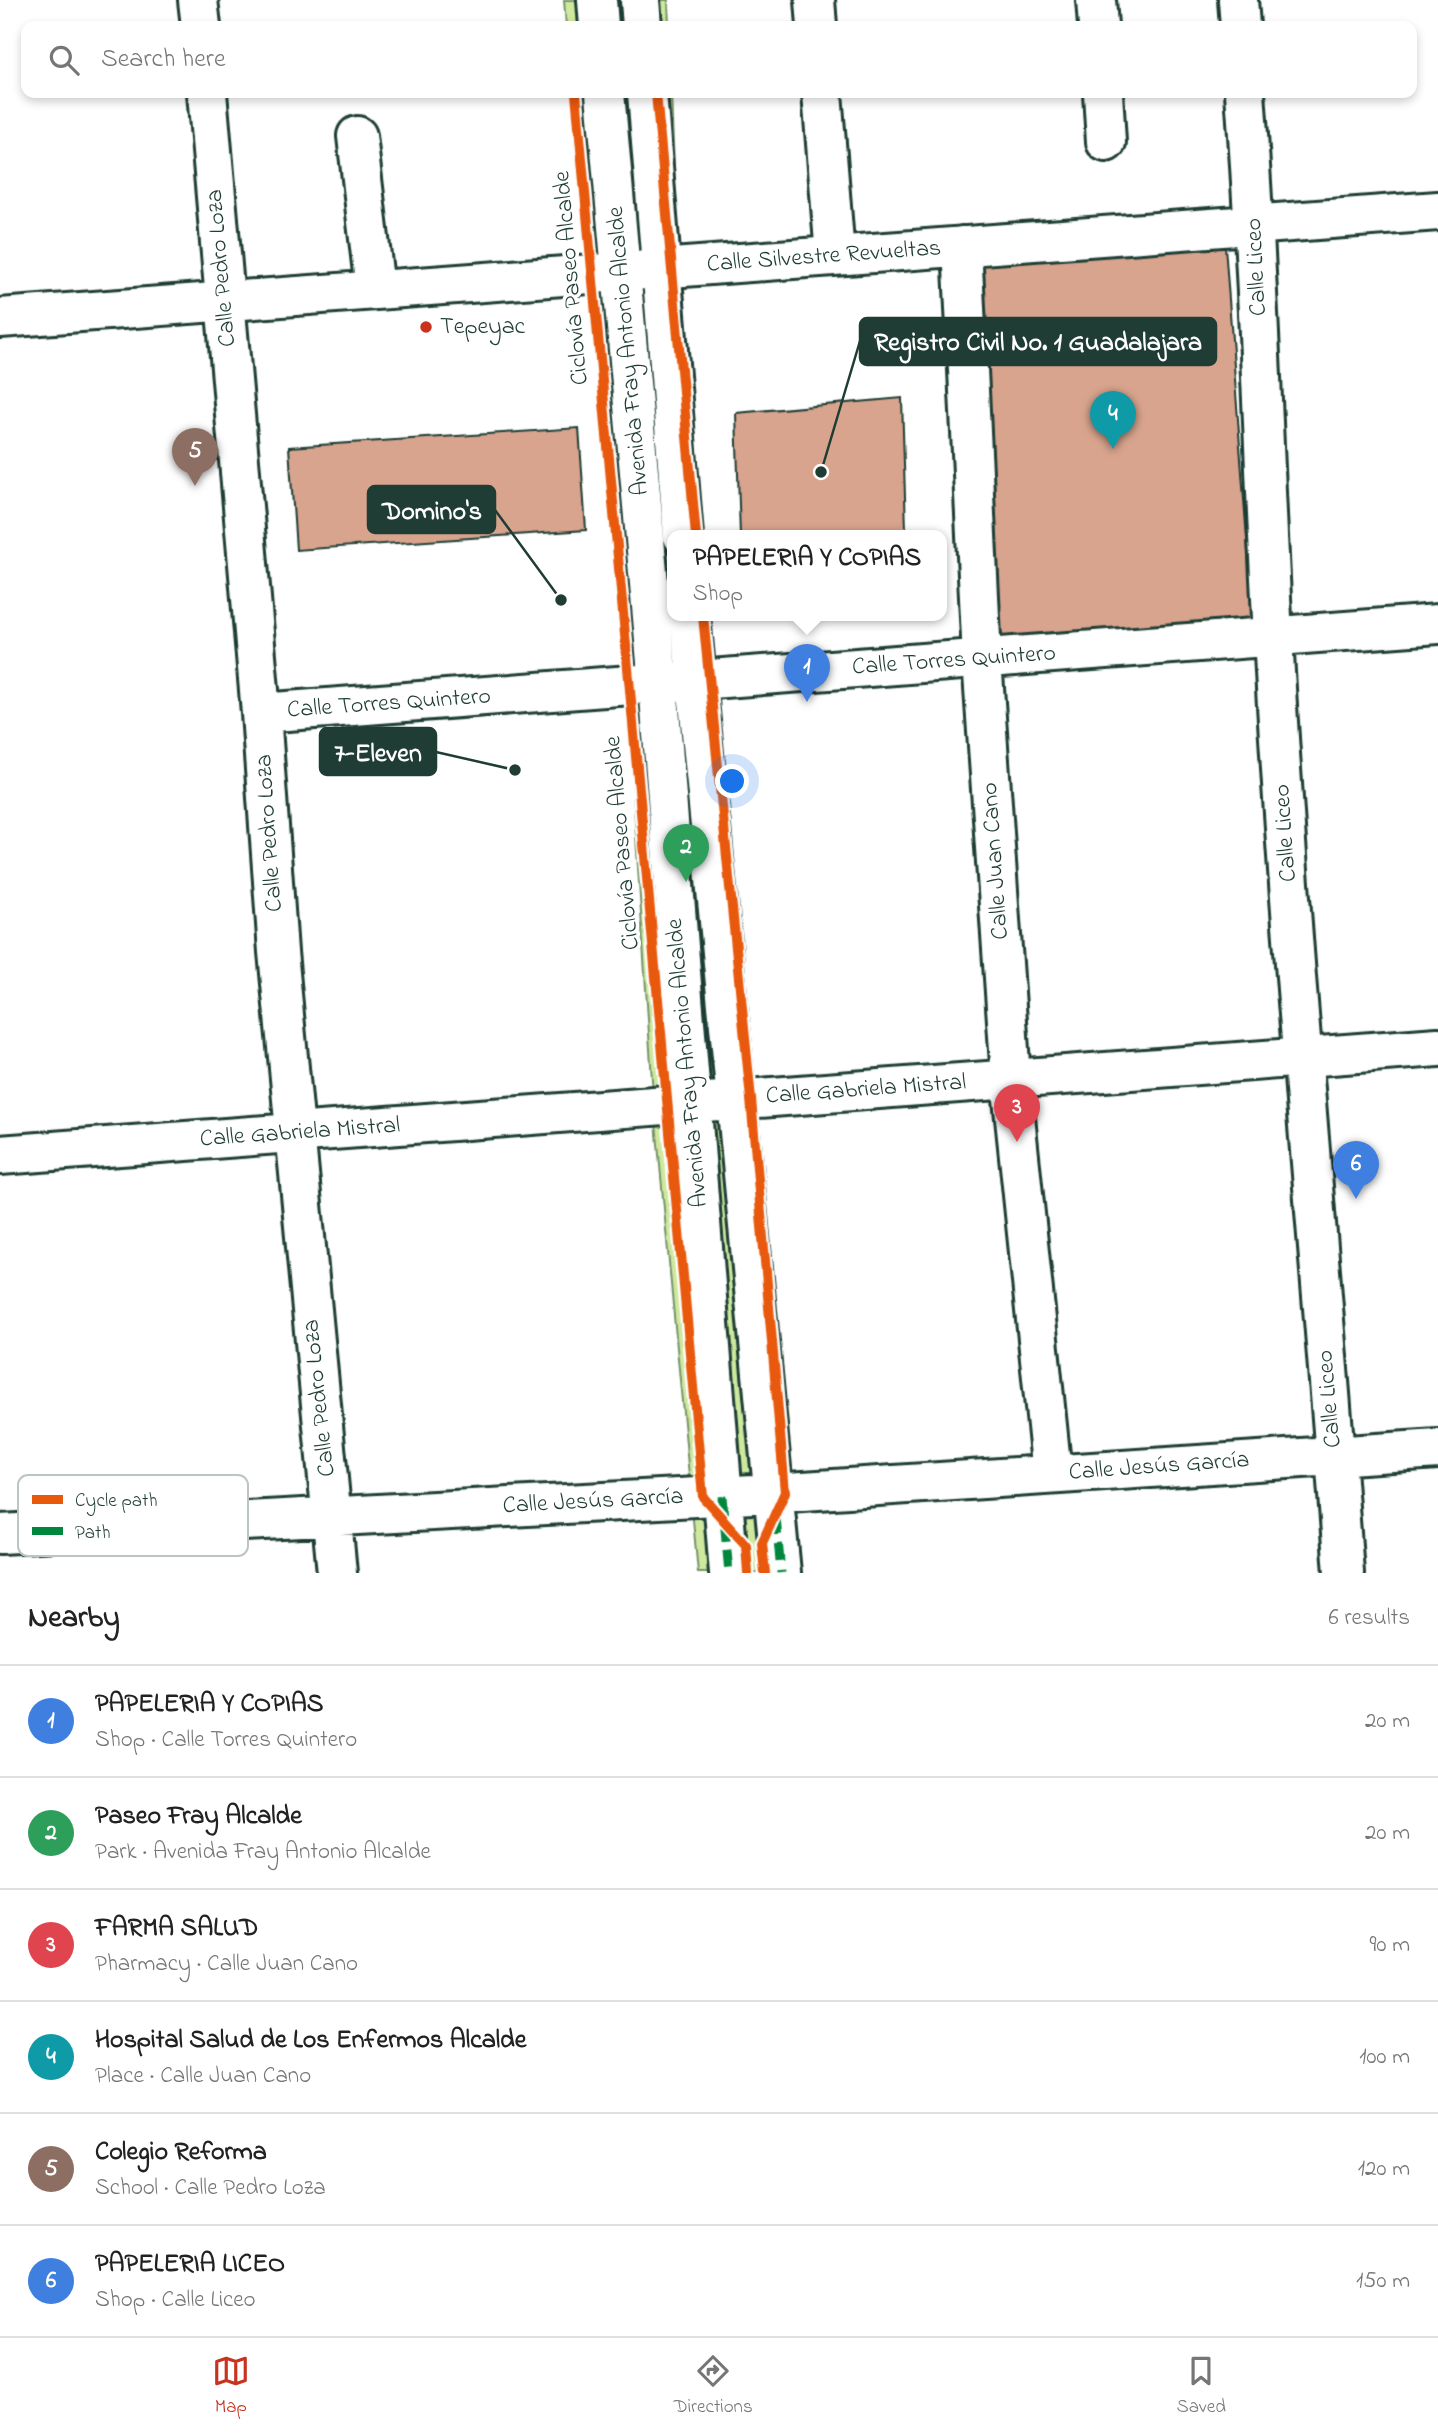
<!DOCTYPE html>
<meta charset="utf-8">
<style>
:root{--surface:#fff;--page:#f2f2f2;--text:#222;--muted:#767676;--line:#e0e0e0;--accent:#c8321e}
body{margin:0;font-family:"Indie Flower",sans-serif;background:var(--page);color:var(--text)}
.you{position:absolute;left:733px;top:782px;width:24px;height:24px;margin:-18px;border:5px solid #fff;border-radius:50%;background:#1a73e8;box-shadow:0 0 0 10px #1a73e833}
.badge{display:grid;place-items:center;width:46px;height:46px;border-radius:50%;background:var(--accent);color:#fff;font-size:23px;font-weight:700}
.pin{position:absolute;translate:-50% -58px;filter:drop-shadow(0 2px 4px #0008)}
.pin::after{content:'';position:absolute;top:37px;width:24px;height:21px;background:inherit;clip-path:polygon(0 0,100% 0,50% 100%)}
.popup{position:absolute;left:667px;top:530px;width:280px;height:91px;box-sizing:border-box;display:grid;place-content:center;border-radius:14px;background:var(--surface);filter:drop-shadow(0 2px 5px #0005);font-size:23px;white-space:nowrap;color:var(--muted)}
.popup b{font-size:26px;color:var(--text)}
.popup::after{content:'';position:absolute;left:50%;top:100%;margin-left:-14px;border:14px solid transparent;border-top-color:var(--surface)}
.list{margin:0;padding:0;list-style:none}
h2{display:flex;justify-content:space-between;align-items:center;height:91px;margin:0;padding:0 28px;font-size:30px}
h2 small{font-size:23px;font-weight:400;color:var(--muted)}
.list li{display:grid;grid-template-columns:46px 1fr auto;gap:21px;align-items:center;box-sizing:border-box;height:112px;padding:0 28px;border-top:2px solid var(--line)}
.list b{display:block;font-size:26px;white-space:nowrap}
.list p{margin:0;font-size:23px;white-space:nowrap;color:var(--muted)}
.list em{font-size:23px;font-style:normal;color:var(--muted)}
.icon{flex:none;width:38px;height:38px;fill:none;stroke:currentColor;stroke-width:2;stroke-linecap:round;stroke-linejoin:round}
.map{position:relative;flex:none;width:1438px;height:1573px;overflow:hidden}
.search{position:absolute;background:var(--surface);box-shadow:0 4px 10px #0003;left:21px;right:21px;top:21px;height:77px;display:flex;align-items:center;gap:18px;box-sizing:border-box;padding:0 24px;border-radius:14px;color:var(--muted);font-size:26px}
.sheet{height:763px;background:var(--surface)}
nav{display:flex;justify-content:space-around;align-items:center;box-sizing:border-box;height:98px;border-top:2px solid var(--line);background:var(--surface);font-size:19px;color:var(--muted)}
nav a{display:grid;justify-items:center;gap:4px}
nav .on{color:var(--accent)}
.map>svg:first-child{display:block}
</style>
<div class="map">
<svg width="1438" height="1573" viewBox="0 0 1438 1573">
<rect width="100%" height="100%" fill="#fff"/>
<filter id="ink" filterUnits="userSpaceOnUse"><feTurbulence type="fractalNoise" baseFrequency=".0143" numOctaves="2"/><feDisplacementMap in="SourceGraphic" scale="14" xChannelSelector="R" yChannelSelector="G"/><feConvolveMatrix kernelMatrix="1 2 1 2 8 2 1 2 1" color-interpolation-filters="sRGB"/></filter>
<g filter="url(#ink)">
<!-- green -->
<path fill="#cee89e" stroke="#769269" stroke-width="2" d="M564,0H668L669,26H566Z
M573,93H671L678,267L702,536H672V616H709L749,1078L799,1573H698L652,1080L626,686Z"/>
<!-- building -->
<path fill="#d8a48d" stroke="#1f3d34" stroke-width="2" d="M1225,246L1254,633L1000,652L972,265Z
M902,398L906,530L844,536H740L736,413Z
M579,428L586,530L296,550L289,447Z"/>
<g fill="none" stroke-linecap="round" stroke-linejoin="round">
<!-- minor casing -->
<g stroke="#1f3d34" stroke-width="44">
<path id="minor" d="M198,0L201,26
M597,0L599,26
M640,0L642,26
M815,0L817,26
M1096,0L1098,26
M1238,0L1240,26
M207,93L261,713L278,952L337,1573
M605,93L658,684L729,1573
M647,93L683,536
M822,93L835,256
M1103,93L1106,142
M1245,93C1259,274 1263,455 1273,636C1290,949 1321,1261 1344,1573
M357,136L375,290
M962,246L982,659L1011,1079L1052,1474
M0,318L1438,211
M690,616L781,1573
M261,713L1438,624
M0,1155L1438,1047
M0,1534L773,1493L1438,1449"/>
</g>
<!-- minor -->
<use href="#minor" stroke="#fff" stroke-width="38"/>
<!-- quiet -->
<path stroke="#00873e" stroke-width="9" stroke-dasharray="18 9" stroke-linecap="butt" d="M722,1496L729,1573
M776,1517L781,1573"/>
<!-- cycleway casing -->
<g stroke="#fff" stroke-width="15">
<path id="cycleway" d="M576,93L703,1497L746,1545L748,1573
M656,93L696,536
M703,616L751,1099L785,1492L762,1543L765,1573"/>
</g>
<!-- cycleway -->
<use href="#cycleway" stroke="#e8590c" stroke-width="10"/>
</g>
</g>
<!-- markers -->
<circle fill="#c8321e" stroke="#fff" stroke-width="2.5" cx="426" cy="327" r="7"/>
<g text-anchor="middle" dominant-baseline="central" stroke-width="7" stroke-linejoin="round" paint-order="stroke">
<!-- street labels -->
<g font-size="24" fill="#1f3d34" stroke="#fff">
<text transform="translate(824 257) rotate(-4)">Calle Silvestre Revueltas</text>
<text transform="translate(1257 267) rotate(-93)">Calle Liceo</text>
<text transform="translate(222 268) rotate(-95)">Calle Pedro Loza</text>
<text transform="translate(572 278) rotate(-95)">Ciclovía Paseo Alcalde</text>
<text transform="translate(629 351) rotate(-95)">Avenida Fray Antonio Alcalde</text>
<text transform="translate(954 661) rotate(-4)">Calle Torres Quintero</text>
<text transform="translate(389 704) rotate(-4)">Calle Torres Quintero</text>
<text transform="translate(270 833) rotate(-94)">Calle Pedro Loza</text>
<text transform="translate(1286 833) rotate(-94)">Calle Liceo</text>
<text transform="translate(623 843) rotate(-95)">Ciclovía Paseo Alcalde</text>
<text transform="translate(996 861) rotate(-94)">Calle Juan Cano</text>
<text transform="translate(688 1063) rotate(-95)">Avenida Fray Antonio Alcalde</text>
<text transform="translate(866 1090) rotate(-4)">Calle Gabriela Mistral</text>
<text transform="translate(300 1133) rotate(-4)">Calle Gabriela Mistral</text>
<text transform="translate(320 1398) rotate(-96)">Calle Pedro Loza</text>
<text transform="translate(1330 1399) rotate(-95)">Calle Liceo</text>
<text transform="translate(1159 1467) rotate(-4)">Calle Jesús García</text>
<text transform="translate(593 1502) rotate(-3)">Calle Jesús García</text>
</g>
<!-- poi labels -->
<g font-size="24" fill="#1f3d34" stroke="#fff" text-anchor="start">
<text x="440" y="327">Tepeyac</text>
</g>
</g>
<!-- legend -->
<rect x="18" y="1475" width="230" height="81" rx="10" fill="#fff" stroke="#bcc5c2" stroke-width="2"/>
<rect x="32" y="1495" width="31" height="9" fill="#e8590c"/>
<rect x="32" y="1527" width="31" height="8" fill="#00873e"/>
<g font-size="19" fill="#1f3d34">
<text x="75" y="1506">Cycle path</text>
<text x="75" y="1538">Path</text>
</g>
<!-- callouts -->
<path fill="none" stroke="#1f3d34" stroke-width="2.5" d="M821 472L860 341M561 600L495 510M515 770L436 752"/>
<g fill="#1f3d34" stroke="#fff" stroke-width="2.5">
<circle cx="821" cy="472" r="7"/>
<circle cx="561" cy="600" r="7"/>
<circle cx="515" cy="770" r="7"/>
</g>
<g fill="#1f3d34" stroke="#1f3d34" stroke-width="2.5">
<rect x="860" y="318" width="356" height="47" rx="7"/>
<rect x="368" y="486" width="127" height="47" rx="7"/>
<rect x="320" y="728" width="116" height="47" rx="7"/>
</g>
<g font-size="26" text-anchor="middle" font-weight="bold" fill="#fff">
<text x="1038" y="350">Registro Civil No. 1 Guadalajara</text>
<text x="432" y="519">Domino's</text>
<text x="378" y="761">7-Eleven</text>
</g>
</svg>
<div class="you"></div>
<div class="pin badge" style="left:807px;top:702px;background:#3f7fe0">1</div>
<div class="popup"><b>PAPELERIA Y COPIAS</b>Shop</div>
<div class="pin badge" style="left:686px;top:882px;background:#2e9e5b">2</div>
<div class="pin badge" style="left:1017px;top:1142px;background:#e0444e">3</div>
<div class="pin badge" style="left:1113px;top:449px;background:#0f9aa8">4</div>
<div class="pin badge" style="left:195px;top:486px;background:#8d6e63">5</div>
<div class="pin badge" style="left:1356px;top:1199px;background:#3f7fe0">6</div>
<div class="search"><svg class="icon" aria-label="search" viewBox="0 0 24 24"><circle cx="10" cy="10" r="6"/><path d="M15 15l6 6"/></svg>Search here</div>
</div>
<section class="sheet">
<h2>Nearby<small>6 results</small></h2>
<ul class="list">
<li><span class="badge" style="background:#3f7fe0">1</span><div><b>PAPELERIA Y COPIAS</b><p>Shop · Calle Torres Quintero</p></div><em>20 m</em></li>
<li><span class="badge" style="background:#2e9e5b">2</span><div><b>Paseo Fray Alcalde</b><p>Park · Avenida Fray Antonio Alcalde</p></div><em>20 m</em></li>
<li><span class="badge" style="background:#e0444e">3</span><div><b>FARMA SALUD</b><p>Pharmacy · Calle Juan Cano</p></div><em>90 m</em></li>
<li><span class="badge" style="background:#0f9aa8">4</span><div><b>Hospital Salud de Los Enfermos Alcalde</b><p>Place · Calle Juan Cano</p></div><em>100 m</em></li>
<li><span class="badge" style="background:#8d6e63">5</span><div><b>Colegio Reforma</b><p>School · Calle Pedro Loza</p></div><em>120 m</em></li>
<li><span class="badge" style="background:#3f7fe0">6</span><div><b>PAPELERIA LICEO</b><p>Shop · Calle Liceo</p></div><em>150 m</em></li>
</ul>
</section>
<nav>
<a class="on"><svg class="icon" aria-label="map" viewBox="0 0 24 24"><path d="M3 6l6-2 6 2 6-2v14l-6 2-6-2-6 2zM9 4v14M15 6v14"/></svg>Map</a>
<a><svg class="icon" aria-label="directions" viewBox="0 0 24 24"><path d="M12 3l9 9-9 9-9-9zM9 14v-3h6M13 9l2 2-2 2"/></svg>Directions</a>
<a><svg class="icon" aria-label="saved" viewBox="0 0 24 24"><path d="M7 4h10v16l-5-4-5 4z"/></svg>Saved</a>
</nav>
